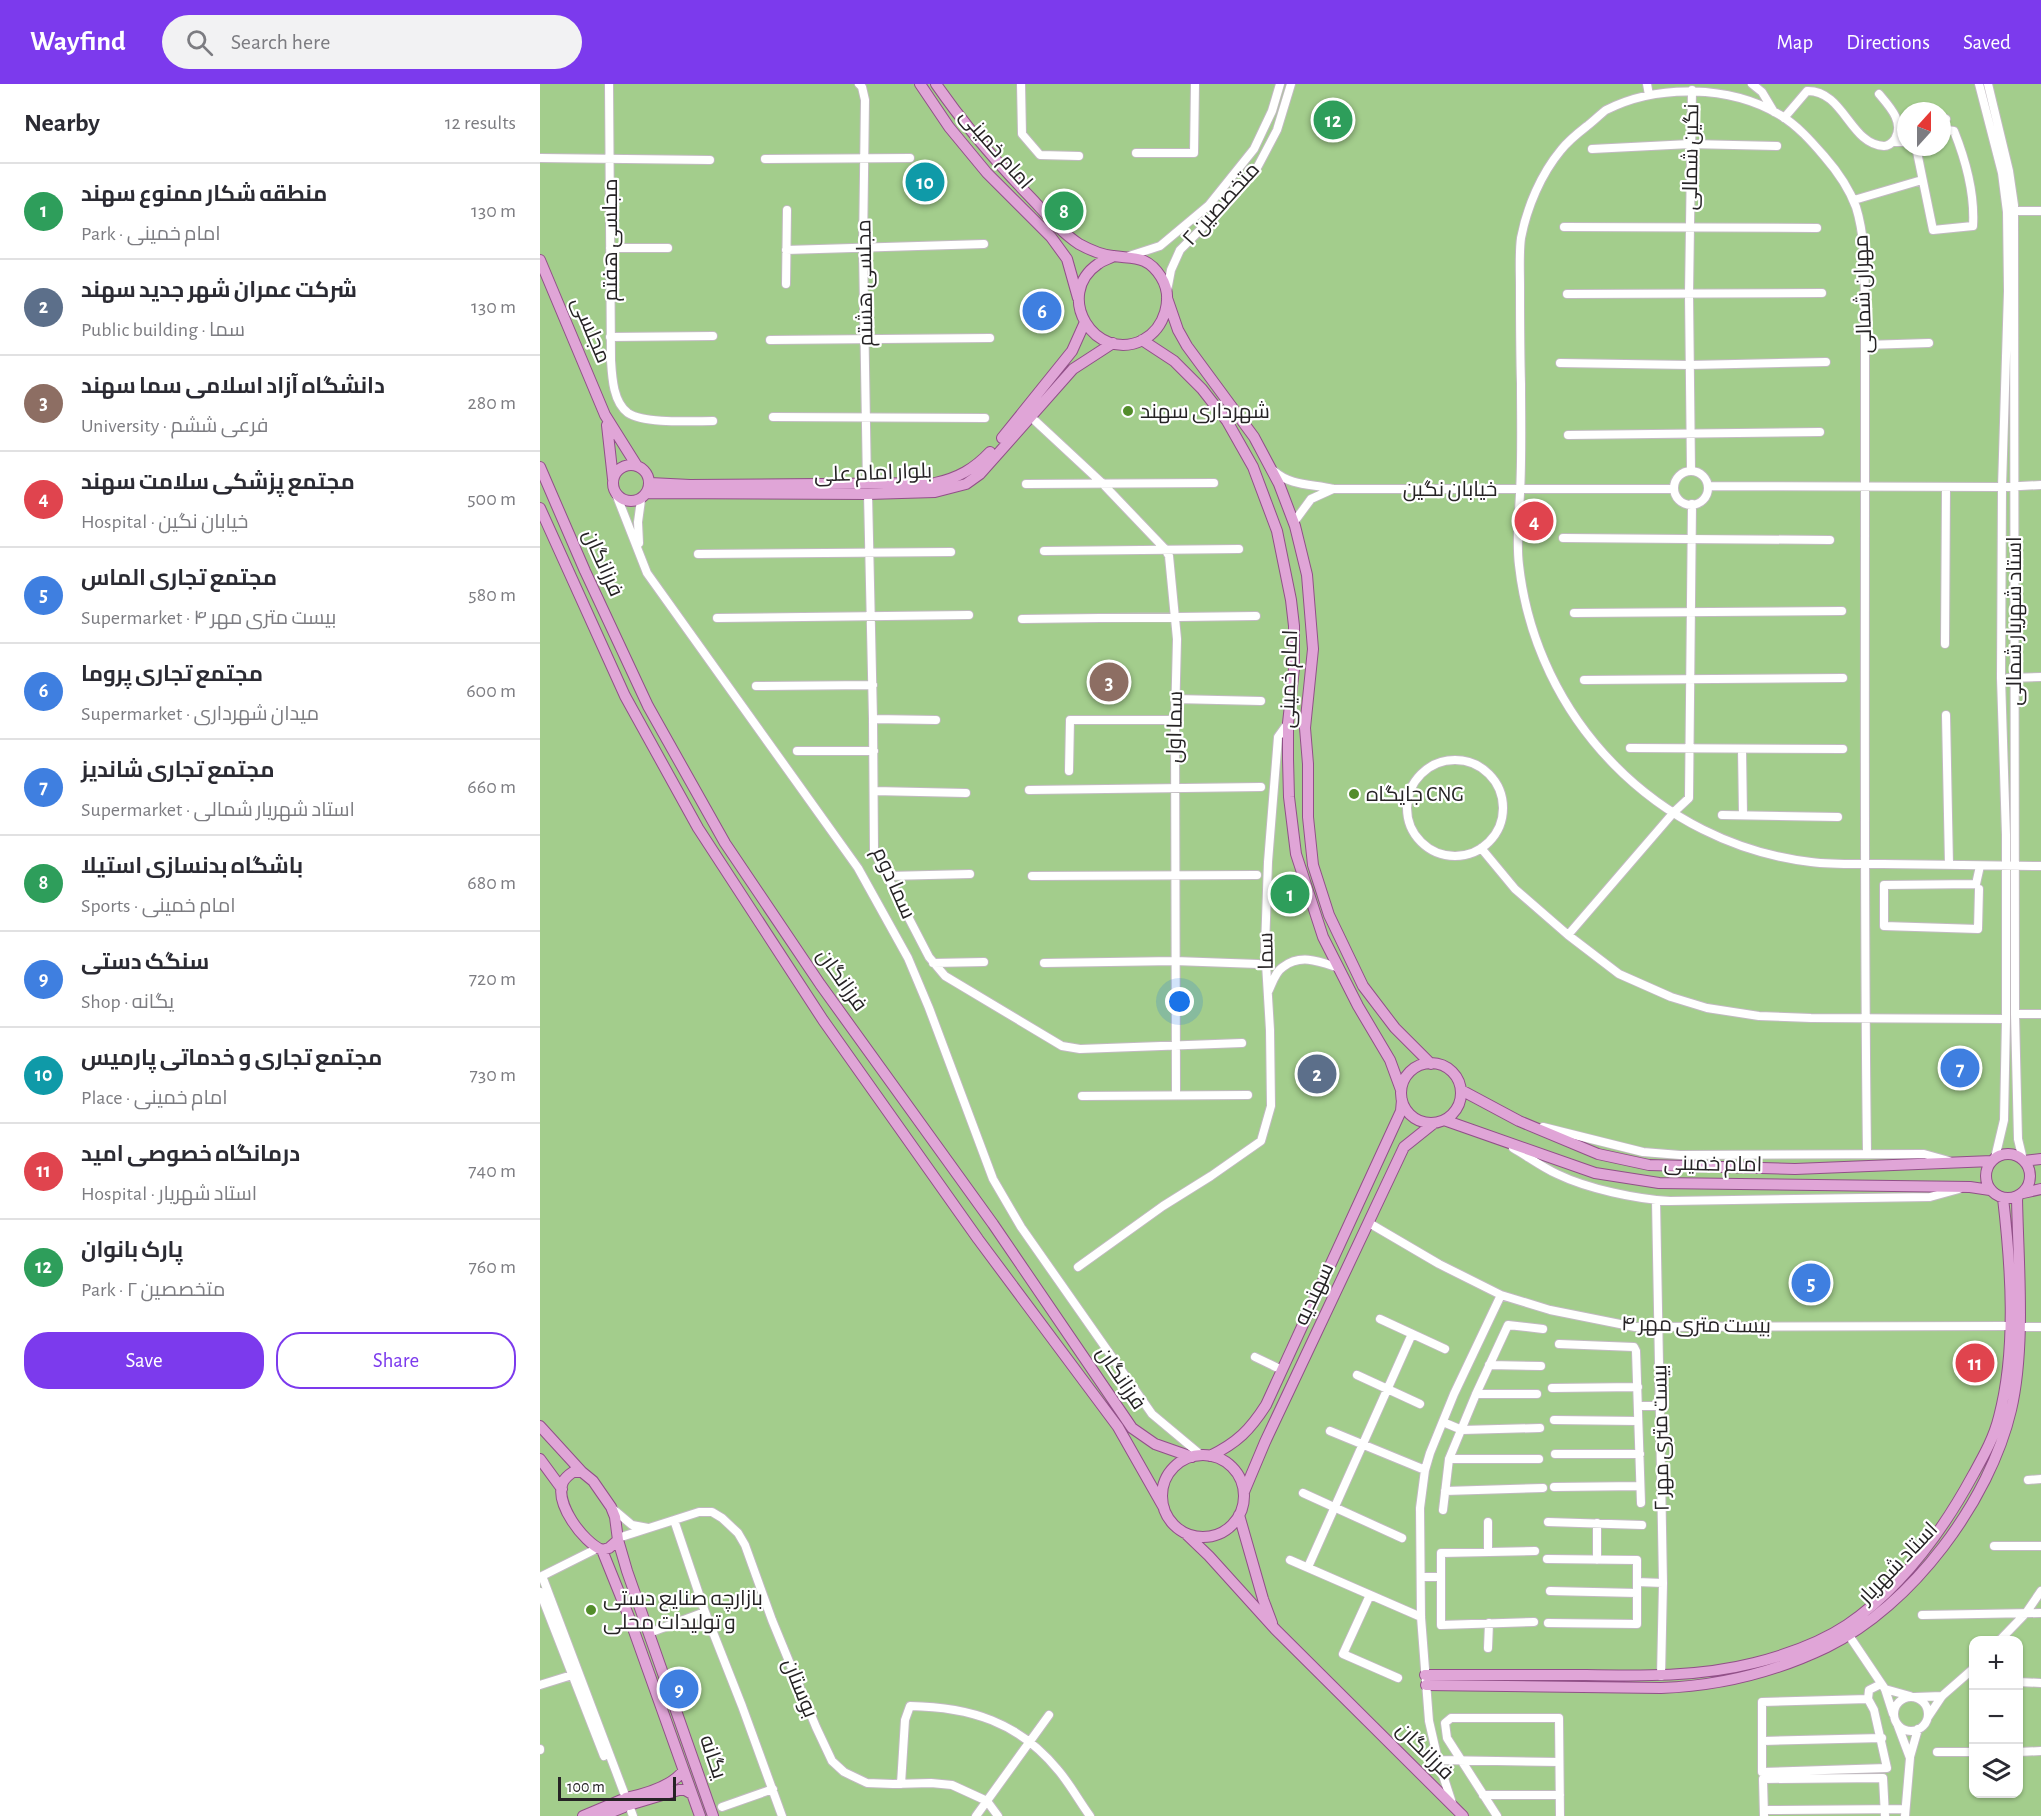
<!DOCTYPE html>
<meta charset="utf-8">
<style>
:root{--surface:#fff;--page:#f2f2f3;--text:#2b2b33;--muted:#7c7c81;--line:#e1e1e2;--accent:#7c3aed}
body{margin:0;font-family:"Alegreya Sans",Cairo,sans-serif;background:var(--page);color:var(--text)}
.controls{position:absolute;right:18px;bottom:18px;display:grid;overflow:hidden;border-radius:12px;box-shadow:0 2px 4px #0004}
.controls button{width:54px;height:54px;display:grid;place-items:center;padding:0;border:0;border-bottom:2px solid var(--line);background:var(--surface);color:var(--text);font:30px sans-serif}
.compass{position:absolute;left:1357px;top:18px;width:54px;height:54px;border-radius:50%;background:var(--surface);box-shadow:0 2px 4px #0004;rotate:21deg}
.scale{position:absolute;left:18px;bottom:15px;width:118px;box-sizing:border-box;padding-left:6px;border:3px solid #262325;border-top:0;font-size:16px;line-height:21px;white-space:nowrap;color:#262325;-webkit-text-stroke:4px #fff;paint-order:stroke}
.you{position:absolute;left:640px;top:918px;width:21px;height:21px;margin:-15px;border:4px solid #fff;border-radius:50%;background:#1a73e8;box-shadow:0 0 0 9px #1a73e833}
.badge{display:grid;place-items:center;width:39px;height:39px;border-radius:50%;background:var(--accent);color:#fff;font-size:20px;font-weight:700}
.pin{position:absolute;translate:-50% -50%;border:3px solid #fff;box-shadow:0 2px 6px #0006}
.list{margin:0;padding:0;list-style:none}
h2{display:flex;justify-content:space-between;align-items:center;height:78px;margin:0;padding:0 24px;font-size:26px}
h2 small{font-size:20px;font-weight:400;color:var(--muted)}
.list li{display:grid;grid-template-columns:39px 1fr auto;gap:18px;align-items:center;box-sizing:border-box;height:96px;padding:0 24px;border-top:2px solid var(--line)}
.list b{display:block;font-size:22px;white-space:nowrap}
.list p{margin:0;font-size:20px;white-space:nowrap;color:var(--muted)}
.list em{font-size:20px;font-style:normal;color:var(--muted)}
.actions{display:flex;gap:12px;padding:18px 24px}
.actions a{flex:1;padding:14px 0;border:2px solid var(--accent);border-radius:24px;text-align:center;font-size:21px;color:var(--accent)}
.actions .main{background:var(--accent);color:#fff}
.icon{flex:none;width:33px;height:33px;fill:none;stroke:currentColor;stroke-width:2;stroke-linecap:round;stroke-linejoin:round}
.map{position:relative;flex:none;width:1501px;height:1732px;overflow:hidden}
header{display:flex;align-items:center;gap:36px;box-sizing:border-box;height:84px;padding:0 30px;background:var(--accent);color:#fff}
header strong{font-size:28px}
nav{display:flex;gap:33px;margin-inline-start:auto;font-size:21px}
.search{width:420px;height:54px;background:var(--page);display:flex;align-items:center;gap:15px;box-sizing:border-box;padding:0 21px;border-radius:33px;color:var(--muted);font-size:22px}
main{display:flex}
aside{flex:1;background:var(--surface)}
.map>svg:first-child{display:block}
</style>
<header>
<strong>Wayfind</strong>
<div class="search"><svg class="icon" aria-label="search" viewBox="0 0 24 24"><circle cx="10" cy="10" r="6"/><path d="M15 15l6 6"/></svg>Search here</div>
<nav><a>Map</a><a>Directions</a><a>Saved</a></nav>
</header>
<main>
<aside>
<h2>Nearby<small>12 results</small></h2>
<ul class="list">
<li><span class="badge" style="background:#2e9e5b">1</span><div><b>منطقه شکار ممنوع سهند</b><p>Park · امام خمینی</p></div><em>130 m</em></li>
<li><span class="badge" style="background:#5c6f8a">2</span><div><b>شرکت عمران شهر جدید سهند</b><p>Public building · سما</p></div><em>130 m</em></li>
<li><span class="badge" style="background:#8d6e63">3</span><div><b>دانشگاه آزاد اسلامی سما سهند</b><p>University · فرعی ششم</p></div><em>280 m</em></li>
<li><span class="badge" style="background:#e0444e">4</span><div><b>مجتمع پزشکی سلامت سهند</b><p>Hospital · خیابان نگین</p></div><em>500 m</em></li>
<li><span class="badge" style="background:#3f7fe0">5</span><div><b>مجتمع تجاری الماس</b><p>Supermarket · بیست متری مهر ۴</p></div><em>580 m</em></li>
<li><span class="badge" style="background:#3f7fe0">6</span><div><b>مجتمع تجاری پروما</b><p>Supermarket · میدان شهرداری</p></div><em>600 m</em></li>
<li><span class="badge" style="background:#3f7fe0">7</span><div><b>مجتمع تجاری شاندیز</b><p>Supermarket · استاد شهریار شمالی</p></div><em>660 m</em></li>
<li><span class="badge" style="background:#2e9e5b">8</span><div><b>باشگاه بدنسازی استیلا</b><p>Sports · امام خمینی</p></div><em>680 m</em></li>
<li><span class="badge" style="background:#3f7fe0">9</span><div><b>سنگک دستی</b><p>Shop · یگانه</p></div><em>720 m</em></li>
<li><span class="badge" style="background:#0f9aa8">10</span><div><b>مجتمع تجاری و خدماتی پارمیس</b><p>Place · امام خمینی</p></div><em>730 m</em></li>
<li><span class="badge" style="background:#e0444e">11</span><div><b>درمانگاه خصوصی امید</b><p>Hospital · استاد شهریار</p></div><em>740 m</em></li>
<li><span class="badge" style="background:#2e9e5b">12</span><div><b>پارک بانوان</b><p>Park · متخصصین ۲</p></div><em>760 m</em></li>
</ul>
<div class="actions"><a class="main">Save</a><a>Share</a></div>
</aside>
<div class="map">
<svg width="1501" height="1732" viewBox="0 0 1501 1732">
<rect width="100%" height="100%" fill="#f6eef4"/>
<!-- green -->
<path fill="#a3cd8c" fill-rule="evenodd" d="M0,0H1501V1732H0ZM1366,27H1402V63H1366ZM1434,1556H1478V1710H1434Z"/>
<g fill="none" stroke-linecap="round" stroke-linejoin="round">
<!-- minor casing -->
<g stroke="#c1bac0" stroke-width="10">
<path id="minor" d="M69,0L71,276C72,293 73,318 88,329C104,340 153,337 173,337
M319,0L322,3L325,16L323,164L327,400
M481,0L482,50L500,71L539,72
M1107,0L1109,11
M1212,0L1222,8L1234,28
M1439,0L1462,89L1467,128L1468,207L1462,403L1461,594L1466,751V935L1464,1036L1455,1074
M1448,0L1469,87L1474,121L1475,930L1478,1055L1483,1076
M1244,34L1267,7C1304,6 1310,61 1344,62C1348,62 1352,59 1355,55C1365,38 1349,22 1339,10
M1402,38L1406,35
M1353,58H1366
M1376,63L1393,146L1433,142C1435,109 1426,77 1414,47L1407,46L1402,48
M1052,65L1150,60L1237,62
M596,69H654L655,0
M0,74L170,76
M225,75L370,74
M1314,116L1382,96
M1471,127H1501
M1024,143L1277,144
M70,164H128
M246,166L444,160
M589,172L620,162L669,121L714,65L732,27L740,0
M246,200L247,126
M627,207L631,186L640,166L689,117L718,82L737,46L751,0
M1027,210L1282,209
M70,253L173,252
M230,256L450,254
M1325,261L1389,259
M1020,279L1150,281L1286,278
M233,333L445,334
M491,333L562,399L625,465L629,472L637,555L635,636L636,1011
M1028,351L1280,348
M734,387C750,402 773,400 793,405H1134
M1151,387L1149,210L1152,6
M1134 404a17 17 0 1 1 34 0a17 17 0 1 1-34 0Z
M486,400L674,399
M1168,402L1462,403L1501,401
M76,410L107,489L318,784L368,874L389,924L453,1095L481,1143L612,1330L661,1371
M328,410L333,635L334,767L389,873L405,892L522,962L540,965L702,959
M754,438L771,415L793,405
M1023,454L1290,456
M99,459L98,438L101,416
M504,467L699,465
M158,470L411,468
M1034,529L1302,527
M177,534L429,531
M482,535L716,532
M1405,560L1406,403
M1468,594L1501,593
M1044,596L1303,594
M216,602L333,601
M635,615L721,617
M1406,631L1409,781
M333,635L396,636
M1090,664L1303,665
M1202,665L1203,731
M257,667H334
M867 724a48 48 0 1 1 96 0a48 48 0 1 1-96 0Z
M529,687L530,636H635
M489,706L721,703
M334,707L426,709
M1182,731L1298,733
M941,764L975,805L1028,851L1079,890L1131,913L1167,924L1219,932L1271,934L1466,935
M348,792L430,790
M492,792L717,791
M1439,805L1438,845L1344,842V801L1436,800L1440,782
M1028,851L1134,728L1149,714L1152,420
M393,879L444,878
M504,879L635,877L718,880
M728,908C732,900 735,888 743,883C761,869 781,878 799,884
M1475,930H1501
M542,1012L708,1011
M1003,1043L1103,1068L1140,1071L1384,1070L1409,1077
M973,1064C987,1072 1002,1083 1017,1090C1048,1105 1096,1115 1130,1117L1390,1113L1419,1105
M1327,1069C1324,846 1325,624 1325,401C1325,345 1325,288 1325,232C1324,196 1327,158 1316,123C1309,104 1298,88 1284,72C1271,57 1258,42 1240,31C1190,1 1117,0 1066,26C1064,27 1049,41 1047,42C1038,49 1028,57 1021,66C1001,90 987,123 981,154C979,169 980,187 980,202C980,235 980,267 981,300C981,336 982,372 980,409C979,433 976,457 979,481C996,634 1117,760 1271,778C1294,781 1319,780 1343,780C1396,781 1448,781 1501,782
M1116,1116L1123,1499L1121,1592
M829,1139L899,1180L961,1211L1010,1226L1095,1243L1469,1242
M538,1183L623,1122L671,1092L721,1057L731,1022L730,946L725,863L728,778L738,653L748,639
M840,1235L905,1265
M1479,1243H1501
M1019,1260L1094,1263L1096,1267L1101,1419
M715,1273L742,1286
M949,1281L1001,1282
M817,1291L880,1320
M1012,1304L1098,1303
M936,1310H997
M1098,1322H1120
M1014,1336L1098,1337
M903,1338L922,1346L1000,1344
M790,1347L885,1386
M1015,1370H1100
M909,1375H999
M1488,1396L1501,1395
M1014,1403L1100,1402
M905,1407L1003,1404
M763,1409L862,1454
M73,1425L92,1441L108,1444
M903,1426L909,1375L936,1310L968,1241L1003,1245
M134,1436L165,1528L202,1622L242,1732
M948,1438V1468
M1008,1438L1102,1441
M78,1454L159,1428H172L182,1434L198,1449L205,1461L232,1536L276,1643L292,1677L304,1688L327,1699L353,1700L391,1699L412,1701L447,1717L458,1732
M1454,1462H1501
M1007,1475L1097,1476V1540L1008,1539
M750,1476L881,1533
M1057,1476V1439
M768,1483L872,1250
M2,1492L86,1714
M0,1493L58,1464
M882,1493H901
M1097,1498L1123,1499
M1010,1507L1097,1509
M0,1508L64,1672
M830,1511L803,1570L858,1594
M1382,1531L1501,1529
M994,1538L901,1541V1469L995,1467
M109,1549L165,1528
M1308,1550L1345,1605L1353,1630
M1460,1556L1486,1529L1501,1507
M948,1564L949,1539
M1478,1598L1501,1599
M0,1601L32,1591
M1345,1605L1370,1612
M1354 1630a17 17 0 1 1 34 0a17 17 0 1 1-34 0Z
M1375,1613L1402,1612
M1328,1615L1222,1618V1688L1347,1684L1334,1626L1328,1615L1329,1606L1341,1600
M1388,1633L1402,1612L1434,1584
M1358,1642L1370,1674L1365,1732
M1223,1657L1342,1654
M0,1665V1666
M1397,1668H1434
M1478,1668L1501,1667
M1370,1673L1378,1645
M898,1676L1019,1678
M361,1700L365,1636L370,1622C430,1623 479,1638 518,1686C530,1700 539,1717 550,1732
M943,1711H1020
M89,1721L93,1732
M913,1722L898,1676L889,1637L881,1533L880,1424L885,1386L890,1369L914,1310L961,1211
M182,1723L233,1705
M1224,1726L1365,1725
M436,1732L509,1631
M957,1732L907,1654L905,1639L911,1634H1019L1020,1732
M1224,1732L1223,1695L1343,1694L1345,1732"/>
</g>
<!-- major casing -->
<g stroke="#915088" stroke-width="12">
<path id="major" d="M380,0L409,43L447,89L511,153L527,175L538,214
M396,0C425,42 457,79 493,116C507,131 521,148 539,160C550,166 561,171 573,172C594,175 607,171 621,193C634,214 625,244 603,256C555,280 513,211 558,180C563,176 569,175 574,172
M0,176L65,331L97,382
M627,214L638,246L647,262L714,353L739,400L755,442L767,491L773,565L765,644L768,680V733L773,781L789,831L823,902L855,944L891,980
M602,256L634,277L662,305L687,337L713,383L737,447L751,516L754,542V585L748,639V675L749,713L756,770L783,853L818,922L850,976L861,1006
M67,341L73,395
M462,354L532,267L545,238
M73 399a18 18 0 1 1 36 0a18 18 0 1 1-36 0Z
M0,383L45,487L108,622L185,759L280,900L453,1140L592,1344L615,1360L652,1373
M110,399L150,401L395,399C418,394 434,385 450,368
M107,409L328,410L395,408L426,400L440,390L533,285L573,259
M0,424L85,612L158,744L283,936L438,1155L578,1343L624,1424
M861 1009a30 30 0 1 1 60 0a30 30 0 1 1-60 0Z
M921,1006L979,1037L1058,1070L1109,1081L1255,1085L1452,1077
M904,1036L1055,1089L1119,1099L1430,1103L1450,1106
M1446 1092a22 22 0 1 1 44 0a22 22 0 1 1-44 0Z
M1484,1077L1501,1075
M1483,1109L1501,1105
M0,1342L42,1388
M622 1412a41 41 0 1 1 82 0a41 41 0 1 1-82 0Z
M670,1372C697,1359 710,1346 726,1321L861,1027L862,1016
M0,1375L22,1405
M704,1408L725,1358L864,1063L894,1039
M699,1431L723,1515L732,1539
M645,1449L669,1472L735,1545L923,1732
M78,1456L69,1464L62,1466C43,1458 14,1419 23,1398C25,1394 30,1390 33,1388H42L53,1397L71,1423L75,1433L78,1456L87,1487L173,1732
M62,1466L89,1533L160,1732
M885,1591C939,1591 992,1591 1046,1591C1102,1592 1159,1593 1214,1579C1246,1571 1280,1559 1307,1541C1361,1504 1402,1448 1433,1391C1443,1373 1454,1354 1459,1333C1477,1265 1471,1183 1463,1114
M886,1601L1121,1604C1178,1602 1235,1588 1287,1563C1372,1522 1450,1416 1471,1326C1486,1262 1478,1179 1477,1113
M86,1714C105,1710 131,1703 143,1687
M89,1721L139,1706H145L152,1710
M43,1732L81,1716
M62,1732L84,1723"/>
</g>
<!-- minor -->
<use href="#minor" stroke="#fff" stroke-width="8"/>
<!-- major -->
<use href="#major" stroke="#e0a5d7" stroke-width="10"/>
</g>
<!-- markers -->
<g fill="#538d2b" stroke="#fff" stroke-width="2">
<circle cx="588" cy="327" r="6"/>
<circle cx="814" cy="710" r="6"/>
<circle cx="51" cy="1526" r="6"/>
</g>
<g text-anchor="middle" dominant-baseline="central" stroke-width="4.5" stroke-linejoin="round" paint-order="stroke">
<!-- street labels -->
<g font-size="21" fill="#262325" stroke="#fff">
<text transform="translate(456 65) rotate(49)">امام خمینی</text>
<text transform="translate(1151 73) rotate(-89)">نگین شمالی</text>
<text transform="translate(681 120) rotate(-48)">متخصصین ۲</text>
<text transform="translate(70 156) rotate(-90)">مجلسی هفتم</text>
<text transform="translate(325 199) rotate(-91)">مجلسی هشتم</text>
<text transform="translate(1323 210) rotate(-92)">مهران شمالی</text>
<text transform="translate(51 246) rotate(67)">مجلسی</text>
<text transform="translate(333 389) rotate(-2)">بلوار امام علی</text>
<text x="910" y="405">خیابان نگین</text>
<text transform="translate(63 479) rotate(66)">فرزانگان</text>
<text transform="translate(1474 537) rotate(-90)">استاد شهریار شمالی</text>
<text transform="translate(749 595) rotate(-88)">امام خمینی</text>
<text transform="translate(635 643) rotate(-89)">سما اول</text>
<text transform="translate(354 799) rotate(66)">سما دوم</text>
<text transform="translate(726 867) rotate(-91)">سما</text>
<text transform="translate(302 896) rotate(55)">فرزانگان</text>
<text transform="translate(1173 1080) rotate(1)">امام خمینی</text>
<text transform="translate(774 1210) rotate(-65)">سهندیه</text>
<text transform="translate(1156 1241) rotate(1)">بیست متری مهر ۴</text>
<text transform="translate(581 1294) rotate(56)">فرزانگان</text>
<text transform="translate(1121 1354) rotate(-91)">بیست متری مهر ۲</text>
<text transform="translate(1358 1479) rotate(-46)">استاد شهریار</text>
<text transform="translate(260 1604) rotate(68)">بوستان</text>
<text transform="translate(885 1667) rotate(45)">فرزانگان</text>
<text transform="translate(173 1673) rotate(71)">یگانه</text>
</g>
<!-- poi labels -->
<g font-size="21" fill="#262325" stroke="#fff" text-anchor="start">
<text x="600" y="327">شهرداری سهند</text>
<text x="826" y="710">جایگاه CNG</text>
<text x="63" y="1514">بازارچه صنایع دستی<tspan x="63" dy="24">و تولیدات محلی</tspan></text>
</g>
</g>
</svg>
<div class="controls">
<button>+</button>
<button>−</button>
<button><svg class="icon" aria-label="layers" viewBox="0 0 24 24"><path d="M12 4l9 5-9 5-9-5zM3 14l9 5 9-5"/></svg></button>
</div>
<svg class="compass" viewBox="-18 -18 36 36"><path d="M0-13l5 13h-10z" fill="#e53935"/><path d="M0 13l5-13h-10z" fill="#7c7c81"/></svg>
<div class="scale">100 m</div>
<div class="you"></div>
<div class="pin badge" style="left:750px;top:810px;background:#2e9e5b">1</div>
<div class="pin badge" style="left:777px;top:990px;background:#5c6f8a">2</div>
<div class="pin badge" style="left:569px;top:598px;background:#8d6e63">3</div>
<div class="pin badge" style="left:994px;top:437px;background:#e0444e">4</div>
<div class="pin badge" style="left:1271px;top:1199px;background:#3f7fe0">5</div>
<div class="pin badge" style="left:502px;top:227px;background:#3f7fe0">6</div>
<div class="pin badge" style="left:1420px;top:984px;background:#3f7fe0">7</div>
<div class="pin badge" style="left:524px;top:127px;background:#2e9e5b">8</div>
<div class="pin badge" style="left:139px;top:1605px;background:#3f7fe0">9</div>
<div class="pin badge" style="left:385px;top:98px;background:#0f9aa8">10</div>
<div class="pin badge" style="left:1435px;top:1279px;background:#e0444e">11</div>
<div class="pin badge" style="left:793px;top:36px;background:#2e9e5b">12</div>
</div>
</main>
